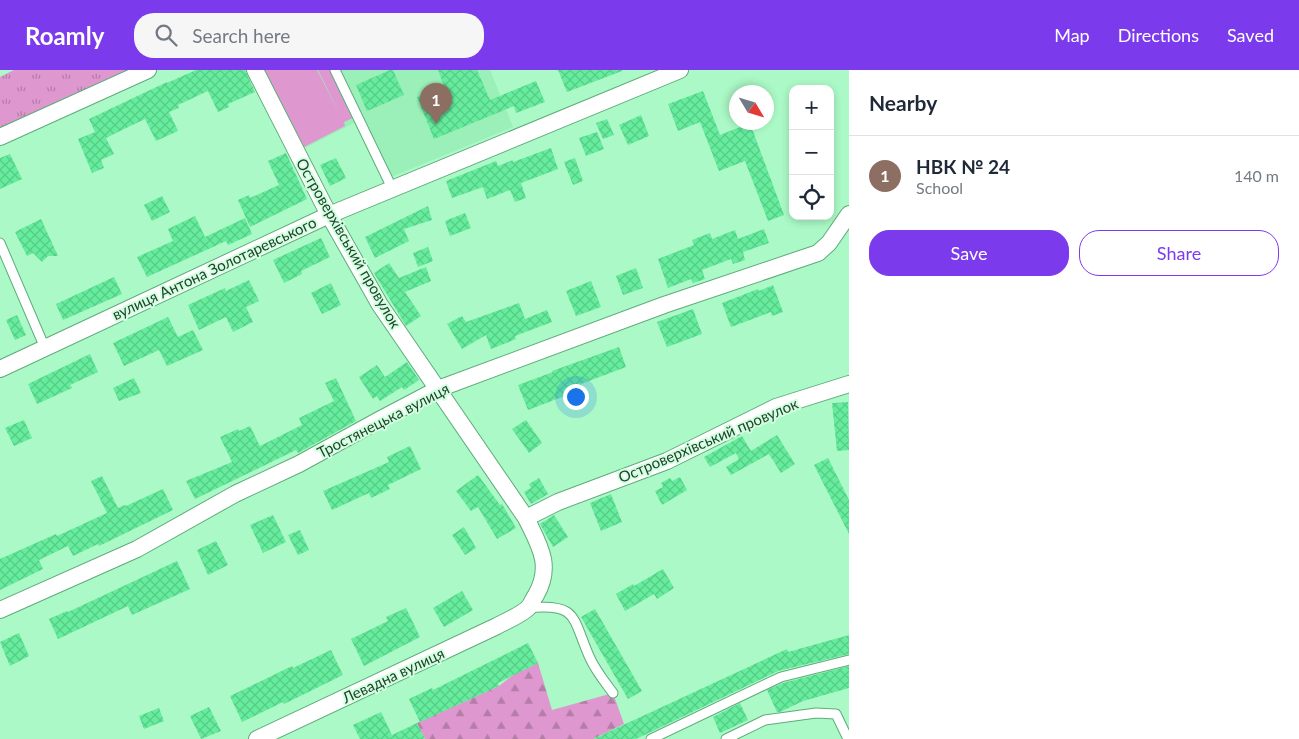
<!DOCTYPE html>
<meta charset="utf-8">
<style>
:root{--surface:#fff;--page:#f6f6f7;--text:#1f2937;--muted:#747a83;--line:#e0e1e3;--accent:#7c3aed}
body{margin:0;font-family:Lato,sans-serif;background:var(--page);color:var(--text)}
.controls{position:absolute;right:15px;top:15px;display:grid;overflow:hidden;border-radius:10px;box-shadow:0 2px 8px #0003}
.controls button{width:45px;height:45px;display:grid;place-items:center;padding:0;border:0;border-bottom:1px solid var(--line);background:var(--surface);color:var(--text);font:25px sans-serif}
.compass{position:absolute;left:729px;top:15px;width:45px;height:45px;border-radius:50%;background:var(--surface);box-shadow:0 2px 8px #0003;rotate:128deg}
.you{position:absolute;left:575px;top:326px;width:18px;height:18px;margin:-12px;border:4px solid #fff;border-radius:50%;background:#1a73e8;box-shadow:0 0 0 8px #1a73e833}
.badge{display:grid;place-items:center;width:32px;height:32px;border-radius:50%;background:var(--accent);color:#fff;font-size:16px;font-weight:700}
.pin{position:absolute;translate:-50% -41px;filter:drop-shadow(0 1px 2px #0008)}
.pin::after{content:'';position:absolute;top:26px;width:18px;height:15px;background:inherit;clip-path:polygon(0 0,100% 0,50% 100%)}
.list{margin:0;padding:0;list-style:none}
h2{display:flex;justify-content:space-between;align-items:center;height:65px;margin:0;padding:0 20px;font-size:21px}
h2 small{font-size:16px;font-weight:400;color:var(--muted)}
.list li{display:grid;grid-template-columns:32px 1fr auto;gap:15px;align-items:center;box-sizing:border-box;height:80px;padding:0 20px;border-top:1px solid var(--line)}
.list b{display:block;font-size:19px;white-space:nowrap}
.list p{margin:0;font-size:16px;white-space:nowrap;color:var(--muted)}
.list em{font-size:16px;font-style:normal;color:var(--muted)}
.actions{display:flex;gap:10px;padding:15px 20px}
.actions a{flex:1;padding:11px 0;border:1px solid var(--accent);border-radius:20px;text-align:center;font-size:18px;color:var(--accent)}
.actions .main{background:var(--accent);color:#fff}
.icon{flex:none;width:28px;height:28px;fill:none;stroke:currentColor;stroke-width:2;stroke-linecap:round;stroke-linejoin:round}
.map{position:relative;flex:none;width:849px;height:669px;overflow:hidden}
header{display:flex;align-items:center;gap:30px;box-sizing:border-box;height:70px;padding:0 25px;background:var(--accent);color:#fff}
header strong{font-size:24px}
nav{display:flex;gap:28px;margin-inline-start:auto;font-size:18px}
.search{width:350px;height:45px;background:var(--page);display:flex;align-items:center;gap:12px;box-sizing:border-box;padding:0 18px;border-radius:20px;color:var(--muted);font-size:19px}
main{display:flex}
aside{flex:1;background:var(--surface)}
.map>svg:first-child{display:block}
</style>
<header>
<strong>Roamly</strong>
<div class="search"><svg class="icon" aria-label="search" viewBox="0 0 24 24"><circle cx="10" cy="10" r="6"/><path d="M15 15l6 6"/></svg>Search here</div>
<nav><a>Map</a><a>Directions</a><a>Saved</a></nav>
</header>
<main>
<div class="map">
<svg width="849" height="669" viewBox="0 0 849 669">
<defs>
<pattern id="grass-tufts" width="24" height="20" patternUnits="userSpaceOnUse" patternTransform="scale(1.25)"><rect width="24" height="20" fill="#df97cf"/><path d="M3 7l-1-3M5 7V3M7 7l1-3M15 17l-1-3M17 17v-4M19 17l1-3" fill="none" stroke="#b47da8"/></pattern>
<pattern id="forest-firs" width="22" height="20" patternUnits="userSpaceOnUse" patternTransform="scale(1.25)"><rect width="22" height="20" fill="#df97cf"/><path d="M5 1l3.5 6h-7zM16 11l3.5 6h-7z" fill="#b47da8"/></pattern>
<pattern id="building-cross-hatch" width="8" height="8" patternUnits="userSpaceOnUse" patternTransform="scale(1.25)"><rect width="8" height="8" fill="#65ec9d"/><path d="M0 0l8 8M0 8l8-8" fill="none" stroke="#57cc88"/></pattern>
</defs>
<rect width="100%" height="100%" fill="#abf9c6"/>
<!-- built -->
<path fill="#9befb8" d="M262,0H490L513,57L384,110L358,51L301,80Z"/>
<!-- grass -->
<path fill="url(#grass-tufts)" d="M14,0H137L0,62V7Z"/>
<!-- forest -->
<path fill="url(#forest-firs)" d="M538,593L552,640L613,623L624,654L593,669H425L417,653L499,616L513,605Z"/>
<!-- park -->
<path fill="#df97cf" d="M263,0H317L340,45L318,0H332L355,47L344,52L345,56L302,78Z"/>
<!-- building -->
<path fill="url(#building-cross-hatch)" d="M196,0H245L255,22L228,34L229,37L218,42L208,21L178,35L179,38L169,42L178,61L156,71L145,49L122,60L106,68L114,84L101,90L104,98L92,103L78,69L95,62L89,49L167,12V13Z
M390,0H393L404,25L367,41L356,15Z
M438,0H477L490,30L536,11L545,32L516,43L514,36L434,69L417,27L444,16Z
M558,0H622V1L567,22Z
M703,21L720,65L750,53L784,145L768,151L745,91L719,101L700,52L678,61L668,34Z
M641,45L649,66L628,75L619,55Z
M607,49L614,65L603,69L596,53Z
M597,62L604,79L586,86L579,68Z
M551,78L558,99L521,113L526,128L515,132L510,120L487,129L483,117L452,128L446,111L496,91L498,96L513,90V92Z
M286,83L307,129L250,157L238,130L249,125L250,128L279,115L268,91Z
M10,84L22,109L0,119V88Z
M336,88L346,108L330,116L320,95Z
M575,88L583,111L573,115L564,92Z
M162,126L170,142L152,151L144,135Z
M428,136L432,150L404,159L409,171L375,188L365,167Z
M465,143L471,158L450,166L445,151Z
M195,146L205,167L245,148L252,164L228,175L226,171L147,207L137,187L173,171L168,159Z
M41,149L58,186H48L42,192L33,183L27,186L15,162Z
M764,159L769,173L743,182L745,190L733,194L731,189L702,200L705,209L693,213L691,209L668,218L658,189L694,175L692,170L710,163L712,169L735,160L738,169Z
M321,168L330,187L301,201L302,204L284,213L273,190Z
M428,177L433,191L418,197L413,183Z
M389,193L399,208L426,197L431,211L405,222L421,246L406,256L374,203Z
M636,198L643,218L623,225L616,206Z
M114,207L122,224L63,250L56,234Z
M249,210L259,231L246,237L253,252L233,262L226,247L199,260L188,235L225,218L226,221Z
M591,211L601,237L576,246L566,221Z
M331,213L341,235L322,244L311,223Z
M773,215L783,242L772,246L771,242L731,257L722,233L758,219L759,221Z
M519,233L525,249L547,240L552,252L515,266L516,269L491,279L486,265L462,279L447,254L462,246L466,252Z
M693,239L702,264L667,277L657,252Z
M17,245L26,265L15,270L6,250Z
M168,247L178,267L193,260L203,280L167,296L159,280L124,296L113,273Z
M619,277L626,297L581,314L583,319L528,340L518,315L553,302L552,301Z
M90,284L98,302L70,315L72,318L37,334L28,314Z
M407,292L419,310L404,320L402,317L380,331L377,326L373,329L359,307L377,295L385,307Z
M134,308L141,323L119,331L113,318Z
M336,308L356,351L298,383L296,380L195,429L186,411L232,392L220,367L238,359L239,361L250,356L260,376L302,355L299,348L334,331L325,313Z
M848,332L849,380L837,381L832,333Z
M24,350L32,368L14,376L5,358Z
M526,350L542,373L529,383L512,359Z
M777,365L795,394L781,403L769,384L731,405L726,397L739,389L736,383L710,397L704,387L742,366L751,381Z
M410,376L421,399L388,415L390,419L371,428L369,423L332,440L323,421L389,392L387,387Z
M828,388L849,430V464L814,395Z
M478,405L500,435L502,434L516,458L497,469L478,437L471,441L456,421Z
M102,406L118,438L125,435L126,436L163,419L173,440L99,476L98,474L73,486L68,476L39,490L43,499L0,520V489L56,464L57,466L107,443L91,411Z
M680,407L687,420L662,435L655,421L663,417L661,413L670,408L672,411Z
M539,408L548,424L531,434L524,422L531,418L529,414Z
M611,424L622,452L601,461L590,433Z
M273,445L286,472L263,483L250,455Z
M554,445L568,467L553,477L540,454Z
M464,457L476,478L465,485L452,465Z
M300,460L309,480L298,485L288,465Z
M216,471L228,495L208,505L197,480Z
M177,491L190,519L132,545L128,536L58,569L49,549L67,541L68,542Z
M663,499L674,518L657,529L654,524L625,541L616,524L633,514L634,516Z
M462,521L473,540L444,557L433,538Z
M406,538L420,567L364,596L351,569L388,551L386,547Z
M595,539L642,621L628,629L581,547Z
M19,563L29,586L10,596L0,572Z
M849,565V584L778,601L636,669H593L787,579L788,582Z
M528,573L538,593L498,613L499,616L420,652L409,629L432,618L433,620Z
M331,580L343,605L284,634L283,632L242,652L230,626L292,596L293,598Z
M849,596V618L803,631L780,642H777L767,620L783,613Z
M740,633L748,650L720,663L713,647Z
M209,637L221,661L201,669L190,646Z
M159,638L164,651L144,659L139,646Z
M381,642L392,665L417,653L425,669H360L353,655Z"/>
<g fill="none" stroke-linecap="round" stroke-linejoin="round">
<!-- lane casing -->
<g stroke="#5fab7b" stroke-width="11">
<path id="lane" d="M335,0L392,118
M0,173L45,278
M528,538C578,533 572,547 589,586C595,600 604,611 613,623
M651,669L781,607L849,590
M726,669L765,650L816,643L836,644L848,669"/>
</g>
<!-- street casing -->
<g stroke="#5fab7b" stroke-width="18">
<path id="street" d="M255,0L329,145L380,235L526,448L558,432L667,391L776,337L849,314
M0,67L148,0
M0,299L329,145L680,0
M0,540L137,479L235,424L299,394L381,349L438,319L664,235L818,183L829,173L849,144
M257,669L497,556C506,551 521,545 528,538C531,535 533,529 536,525C553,495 539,475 526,448"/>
</g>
<!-- lane -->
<use href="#lane" stroke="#fff" stroke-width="9"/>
<!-- street -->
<use href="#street" stroke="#fff" stroke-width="16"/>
</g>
<g text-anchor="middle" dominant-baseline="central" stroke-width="4" stroke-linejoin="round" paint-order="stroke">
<!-- street labels -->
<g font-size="15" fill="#22422e" stroke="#d1ffdf">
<text transform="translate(349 173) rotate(60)">Островерхівський провулок</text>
<text transform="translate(214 198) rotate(-25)">вулиця Антона Золотаревського</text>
<text transform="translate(383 350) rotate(-27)">Тростянецька вулиця</text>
<text transform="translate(708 370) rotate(-23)">Островерхівський провулок</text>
<text transform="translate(393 605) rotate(-25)">Левадна вулиця</text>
</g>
</g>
</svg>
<div class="controls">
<button>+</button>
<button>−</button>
<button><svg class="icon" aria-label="locate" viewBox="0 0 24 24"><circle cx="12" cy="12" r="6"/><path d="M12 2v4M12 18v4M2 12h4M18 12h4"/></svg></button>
</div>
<svg class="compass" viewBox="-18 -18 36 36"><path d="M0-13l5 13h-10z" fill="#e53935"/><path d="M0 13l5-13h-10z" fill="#747a83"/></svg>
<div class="you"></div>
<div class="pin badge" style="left:436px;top:54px;background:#8d6e63">1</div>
</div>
<aside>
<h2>Nearby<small></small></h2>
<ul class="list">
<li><span class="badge" style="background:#8d6e63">1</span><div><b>НВК № 24</b><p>School</p></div><em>140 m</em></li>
</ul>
<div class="actions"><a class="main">Save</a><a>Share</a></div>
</aside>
</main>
